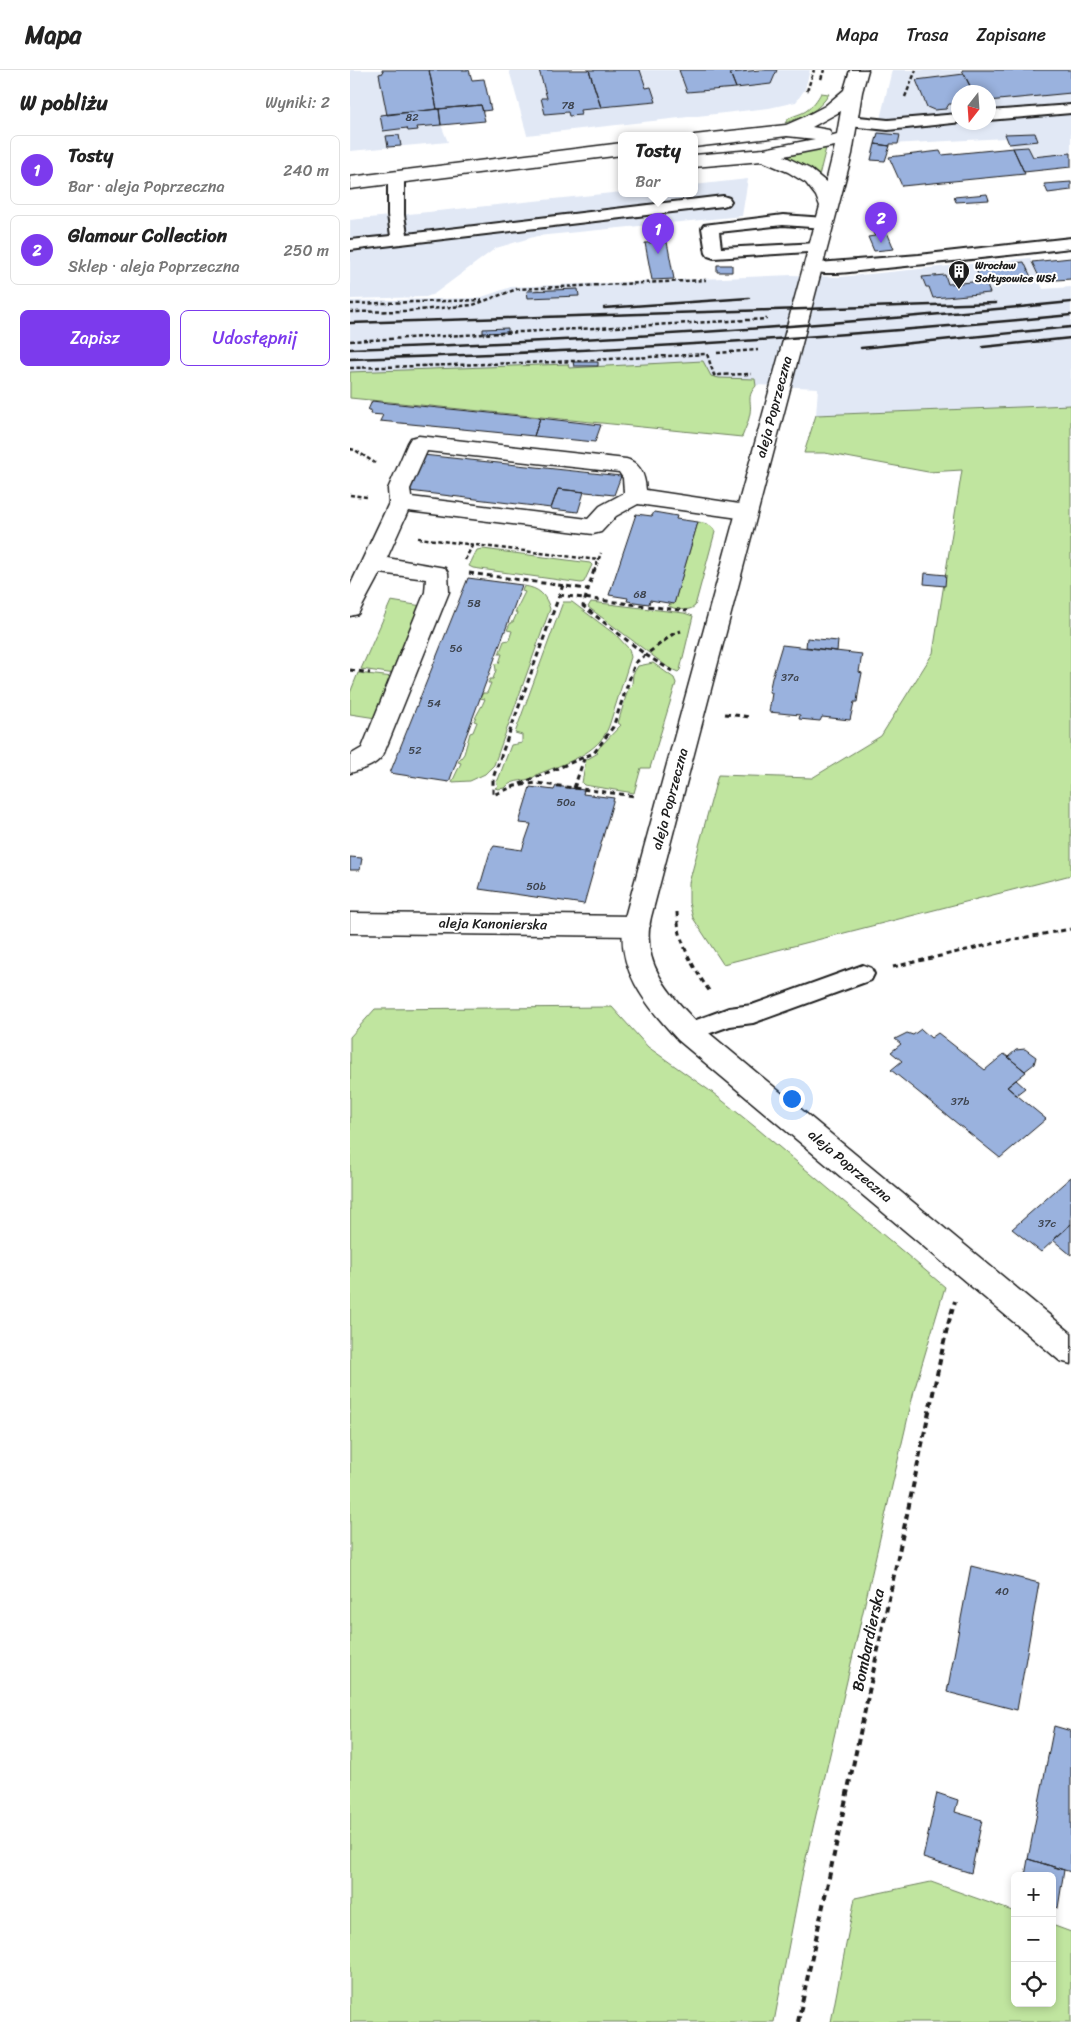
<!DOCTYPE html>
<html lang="pl">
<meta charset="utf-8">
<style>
:root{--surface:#fff;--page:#f2f2f2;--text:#222;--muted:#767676;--line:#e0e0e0;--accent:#7c3aed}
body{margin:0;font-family:Sriracha,sans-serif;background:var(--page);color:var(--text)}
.controls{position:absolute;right:15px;bottom:15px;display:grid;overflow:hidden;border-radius:8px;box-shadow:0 2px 8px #0003}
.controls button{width:45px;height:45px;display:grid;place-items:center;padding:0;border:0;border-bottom:1px solid var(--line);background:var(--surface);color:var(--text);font:25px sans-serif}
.compass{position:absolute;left:601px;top:15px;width:45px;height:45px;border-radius:50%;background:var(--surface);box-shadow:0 2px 8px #0003;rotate:197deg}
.you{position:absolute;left:441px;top:1028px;width:18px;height:18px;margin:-12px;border:4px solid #fff;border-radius:50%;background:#1a73e8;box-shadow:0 0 0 8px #1a73e833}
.badge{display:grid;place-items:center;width:32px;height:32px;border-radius:50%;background:var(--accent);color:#fff;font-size:16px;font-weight:700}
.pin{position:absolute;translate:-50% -41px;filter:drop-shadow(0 1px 2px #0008)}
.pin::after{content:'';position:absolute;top:26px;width:18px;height:15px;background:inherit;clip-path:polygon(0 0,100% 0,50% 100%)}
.popup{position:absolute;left:268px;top:62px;width:80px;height:65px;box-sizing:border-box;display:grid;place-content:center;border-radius:8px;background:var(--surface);filter:drop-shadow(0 1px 4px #0005);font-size:16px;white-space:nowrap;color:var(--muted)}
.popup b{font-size:19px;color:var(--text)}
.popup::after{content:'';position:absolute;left:50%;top:100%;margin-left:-10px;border:10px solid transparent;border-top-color:var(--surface)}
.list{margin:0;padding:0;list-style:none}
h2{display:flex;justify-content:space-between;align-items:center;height:65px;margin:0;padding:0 20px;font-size:21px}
h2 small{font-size:16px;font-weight:400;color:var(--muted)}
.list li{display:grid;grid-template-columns:32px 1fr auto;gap:15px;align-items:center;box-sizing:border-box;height:70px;margin:0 10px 10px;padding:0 10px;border:1px solid var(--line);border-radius:8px}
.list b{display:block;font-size:19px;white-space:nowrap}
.list p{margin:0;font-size:16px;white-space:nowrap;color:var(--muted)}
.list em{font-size:16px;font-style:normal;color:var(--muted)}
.actions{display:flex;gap:10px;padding:15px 20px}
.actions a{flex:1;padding:11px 0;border:1px solid var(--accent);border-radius:8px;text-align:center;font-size:18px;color:var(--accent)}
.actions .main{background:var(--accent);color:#fff}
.icon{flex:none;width:28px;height:28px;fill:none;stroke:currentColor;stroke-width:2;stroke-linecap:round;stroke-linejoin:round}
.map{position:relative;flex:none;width:721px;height:1952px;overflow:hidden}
header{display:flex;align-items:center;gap:30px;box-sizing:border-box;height:70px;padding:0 25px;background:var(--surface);border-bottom:1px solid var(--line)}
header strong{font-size:24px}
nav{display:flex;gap:28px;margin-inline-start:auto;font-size:18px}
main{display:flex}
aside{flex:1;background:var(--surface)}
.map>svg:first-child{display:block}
</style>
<header>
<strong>Mapa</strong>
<nav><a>Mapa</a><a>Trasa</a><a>Zapisane</a></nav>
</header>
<main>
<aside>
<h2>W pobliżu<small>Wyniki: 2</small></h2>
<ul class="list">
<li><span class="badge">1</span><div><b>Tosty</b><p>Bar · aleja Poprzeczna</p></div><em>240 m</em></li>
<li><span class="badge">2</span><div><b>Glamour Collection</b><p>Sklep · aleja Poprzeczna</p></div><em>250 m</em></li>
</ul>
<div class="actions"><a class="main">Zapisz</a><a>Udostępnij</a></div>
</aside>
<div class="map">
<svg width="721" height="1952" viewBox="0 0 721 1952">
<rect width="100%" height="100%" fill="#fff"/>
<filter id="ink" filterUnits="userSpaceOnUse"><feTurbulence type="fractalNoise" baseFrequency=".02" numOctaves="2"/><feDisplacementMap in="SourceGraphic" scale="10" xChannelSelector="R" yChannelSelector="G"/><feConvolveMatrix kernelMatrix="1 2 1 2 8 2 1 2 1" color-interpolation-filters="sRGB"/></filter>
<g filter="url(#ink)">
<!-- built -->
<path fill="#e1e8f5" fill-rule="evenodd" d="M0,0H79L91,55L98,72L0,81Z
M159,0H460L455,19L446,32L419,38L177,65Z
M542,0H721V83L683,87L678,77L663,78L656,68L540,74L535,91L520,90ZM608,22H638V52H608Z
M398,109L392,146L187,166L146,178L84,224L76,227L0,229V150L272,122L344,123V115Z
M680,188L693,219L721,217V335L466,345L468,318L387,314L0,320V231L129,228L161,217L442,205L490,207Z"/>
<!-- green -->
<path fill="#c0e59f" stroke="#6e805e" d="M471,23L479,24C469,41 454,47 435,53C440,45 448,46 456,41C462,37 468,29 471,23Z
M476,78L469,106L431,86Z
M353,291L361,306L369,308L405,309L406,316C396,327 402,331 400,343C399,351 395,359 392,367L0,328V302L218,294L219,298Z
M721,335V805L373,894L343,848L339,833V813L368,705L462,708L531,666L583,583L612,400L578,402L475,383H454L466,345Z
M348,452C355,453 363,455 365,462L345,536C339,542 324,540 318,535L324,533Z
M133,479L240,493L242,495L234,512L231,513L123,498L119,496L127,480Z
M174,516C189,518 196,525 200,539L144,695L135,704L120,711L102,712L111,693L108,692L114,684L120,663L123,662L127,652L124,651C127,643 132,637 135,629L130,628L133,623H137L141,613H138L140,609H143L146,600L145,594L149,593L152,584H149L154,571L159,570L162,561L157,560L161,552H163L167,543L165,542L175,522L172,521Z
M41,531L72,536L45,604L11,599Z
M213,532H222L267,566L279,579L281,587L259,656C249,684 213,694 188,704C178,714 163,707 155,718L148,719L145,718L148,716L146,711L148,710L161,675L172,673V665L165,663Z
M241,532L334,543L343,546L330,600L328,602L319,598L238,537Z
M303,593L324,608L326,613L300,698H291L284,723L234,715L232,713L236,690L248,683L246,681L271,655L268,653L278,619L282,615L283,604L288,596Z
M8,603L43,607L26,648L0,644V623Z
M262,937L298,977L363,1023L409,1060L595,1217L564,1321L453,1801L424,1952H0V967L25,939Z
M581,1812L665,1842V1933H702V1855L721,1862V1952H481L505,1828Z"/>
<!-- building -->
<path fill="#9ab2de" stroke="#1c1c1c" d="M32,0H79L87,39L37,45L29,4L33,3Z
M79,0H119L122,10L134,9L141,40L133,41L131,35L87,39Z
M189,0H239L251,38L230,40L231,45L219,46L218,42L195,44L191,28H197Z
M239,0H290L296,18L301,17L306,32L251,37Z
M329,0H379L386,18L337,22Z
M410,0H427L421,14L386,18L380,3Z
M612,0H721V23L638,31V22H623Z
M614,4L623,22H608V34H599L596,39L584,40L577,37L566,10Z
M131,35L135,51L91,55L89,39Z
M89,39L91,55L67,57L68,60L58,61L57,58L33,61L30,45Z
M528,63L550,65L548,74H540V76L525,74Z
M685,63L688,71L659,74L655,64Z
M49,65L51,76L38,77L36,66Z
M525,74L540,76L535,91L521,90Z
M678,77L683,87L721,83V97L674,102L663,78Z
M663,78L675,104L552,116L539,87L590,81L592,85Z
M721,112V120L698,123L694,114Z
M637,124L639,130L606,132L604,127Z
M537,162L544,179L524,181L518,167L525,166L523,163Z
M317,172L324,209L302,210L295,173Z
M721,188V209L691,211L682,192Z
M674,192L681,207L635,212L630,211L627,201L644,200L642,195Z
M367,195H382V202H367Z
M595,205L598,214L635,211L640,223L583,228L579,217H576L572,207Z
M228,219L229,226L178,228L177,221Z
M158,258V262L133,263V259Z
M223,292H248V296H224Z
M22,331L39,333L190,348L184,366L30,351L33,345L20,344L21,340H18Z
M190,348L251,355L245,372L184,366Z
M73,385L271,406L264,425L208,419L201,438L59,421Z
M208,419L234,422L228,442L201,439Z
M304,442L327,446L326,449L348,452L324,534L300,530L299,534L277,531L278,528L259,525L286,444L302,446Z
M575,503L596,505L595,516L574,514Z
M118,508L172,515L99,712L40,703Z
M457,568L488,571L487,581L456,577Z
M432,575L512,584L509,602L512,603L509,618L507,632H504L500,650L472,647L470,651L449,649L450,645L419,642L422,623L419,622L422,608Z
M206,716L234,720L233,724L264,728L234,834L129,819L140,782L144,776L172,780L181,754L169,753L180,717L204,720Z
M0,787L12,788L10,800H0Z
M571,959L581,968L588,963L635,1000L654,984L658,987L676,1002L657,1017L696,1049L650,1088L541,1000L552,991L541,982L551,974L545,969L557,963L563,965Z
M675,979L686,987L684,994L675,1001L658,987L666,980Z
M666,1010L675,1018L666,1025L657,1017Z
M721,1107V1154L691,1182L662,1159Z
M721,1154V1185L703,1170Z
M621,1496L689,1513L667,1640L597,1622Z
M704,1656L721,1661V1802L678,1789Z
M587,1723L608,1730L605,1742L632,1750L621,1803L573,1788Z
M678,1789L714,1800L708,1838L702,1836V1806H675Z"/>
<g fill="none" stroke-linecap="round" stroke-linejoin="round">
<!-- service casing -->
<g stroke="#1c1c1c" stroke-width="4">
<path id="service" d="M721,35V43L638,50V41Z
M608,44V52H612L538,60L499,56L494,54L491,51L494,48L499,46L538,50Z
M46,103L51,105L54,108V145L57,164L373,126L379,128L381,131L379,134L373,136L0,180V170L41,166L38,145V108L41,105Z
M433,145L475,148L481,150L483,153L481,156L475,158L433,155L369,162L371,178L468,173L474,175L476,178L474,181L364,188L358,186L356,183L352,158L354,155Z
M721,168V178C659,185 598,192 536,198C510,200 481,207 456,200L454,197L456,194L569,185Z
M513,895L521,898L524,904L521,910L403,953L380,956L338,971L330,968L327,962L330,956L379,938L402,935Z"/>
</g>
<!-- minor casing -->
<g stroke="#1c1c1c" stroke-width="3">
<path id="minor" d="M69,366L276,389C291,393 295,406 296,420L396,435L404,437L407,442L404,447L396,449L288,434L266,446L251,462L243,464L58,441L37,488L95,498L98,503L99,522L34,683C27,696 13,699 0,703V685L12,678L75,522L76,509L30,503L8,544L0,546V516L39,433L38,419L58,373L61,368ZM77,381L269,402L273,408L274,423L250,436L238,449L61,427L60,419Z
M0,843L287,846L296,849L300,856L296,863L287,866L0,863Z"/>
</g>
<!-- tertiary casing -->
<g stroke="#1c1c1c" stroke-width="3">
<path id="tertiary" d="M500,0H518L512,22L502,84L301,847C290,893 319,923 348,954L721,1263V1294L710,1291L328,970C297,936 263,897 275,847L470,136L466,126L456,113L438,102L412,91L344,97V85L414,79L465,69L437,66L344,77V65L436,55L452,48L475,36L494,20ZM491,41L487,64L480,66L481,64L479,60L462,57ZM485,76L476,112L460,99L434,86Z
M272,73V85L0,119V107Z"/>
</g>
<!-- path-far2 -->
<path stroke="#1c1c1c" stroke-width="2.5" stroke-dasharray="4 2.5" stroke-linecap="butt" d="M471,9L474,0
M457,21L464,0
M555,27L566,0
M0,234L132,230
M0,242L58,241L123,235L167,219L356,210
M0,271L417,249
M367,283L408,280
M0,298L204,292L357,284L364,305L401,304
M0,379L5,380L25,393
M0,425L17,427
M68,468L248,490
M115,490L123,474
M244,502L251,483"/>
<!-- path-far1 -->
<path stroke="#1c1c1c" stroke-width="3" stroke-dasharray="5 4" stroke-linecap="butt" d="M244,500L233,536L296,585L322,601
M119,503L237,519
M213,515L143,708V725L165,716L186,713L285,726
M209,525L337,541
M0,600L20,603
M375,644L401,647
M170,714L244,683L263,657L285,593L323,564L331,561
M224,718L234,689
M327,842C328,873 343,897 360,922
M543,897L655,871L721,859"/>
<!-- path -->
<path stroke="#1c1c1c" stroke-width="4" stroke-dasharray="6 4.5" stroke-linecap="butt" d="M448,1952L597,1258L605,1231"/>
<!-- service -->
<use href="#service" fill="#fff" fill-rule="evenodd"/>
<!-- minor -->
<use href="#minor" fill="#fff" fill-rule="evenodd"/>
<!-- tertiary -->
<use href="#tertiary" fill="#fff" fill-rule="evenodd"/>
<!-- rail -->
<path stroke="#1c1c1c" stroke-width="2.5" d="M254,238L399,228
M0,253L646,233
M633,277L721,268
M511,278L721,257
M0,279C241,271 481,256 721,232
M0,289C241,282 481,268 721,245"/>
</g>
</g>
<!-- icons -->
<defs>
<g id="building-pin" transform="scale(1.125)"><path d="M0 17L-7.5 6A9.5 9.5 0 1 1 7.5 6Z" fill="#1c1c1c" stroke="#fff"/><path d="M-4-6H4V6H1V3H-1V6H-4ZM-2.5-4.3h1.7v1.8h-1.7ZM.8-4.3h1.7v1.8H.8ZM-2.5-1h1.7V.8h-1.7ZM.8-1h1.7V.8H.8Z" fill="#fff"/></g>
</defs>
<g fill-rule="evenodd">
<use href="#building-pin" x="609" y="201"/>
</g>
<g text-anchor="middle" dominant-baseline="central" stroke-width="4" stroke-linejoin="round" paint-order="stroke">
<!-- number labels -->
<g font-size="11" fill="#3c424c">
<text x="218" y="35">78</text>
<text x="62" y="47">82</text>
<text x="290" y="524">68</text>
<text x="124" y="533">58</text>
<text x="106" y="578">56</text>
<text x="440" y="607">37a</text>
<text x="84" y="633">54</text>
<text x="65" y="680">52</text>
<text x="216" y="732">50a</text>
<text x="186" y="816">50b</text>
<text x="610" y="1031">37b</text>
<text x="697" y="1153">37c</text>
<text x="652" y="1521">40</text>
</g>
<!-- far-poi labels -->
<g font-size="11" font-weight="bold" fill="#1c1c1c" stroke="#fff" text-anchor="start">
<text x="625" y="195">Wrocław<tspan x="625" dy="13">Sołtysowice WSł</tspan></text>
</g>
<!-- street labels -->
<g font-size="14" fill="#1c1c1c" stroke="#fff">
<text transform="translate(424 337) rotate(-75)">aleja Poprzeczna</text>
<text transform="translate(320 729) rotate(-75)">aleja Poprzeczna</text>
<text transform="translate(143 854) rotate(1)">aleja Kanonierska</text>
<text transform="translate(500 1096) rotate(40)">aleja Poprzeczna</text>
</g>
<!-- near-street labels -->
<g font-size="16" fill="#1c1c1c" stroke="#fff">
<text transform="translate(518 1570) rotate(-78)">Bombardierska</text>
</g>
</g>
</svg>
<div class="controls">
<button>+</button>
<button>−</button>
<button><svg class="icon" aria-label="locate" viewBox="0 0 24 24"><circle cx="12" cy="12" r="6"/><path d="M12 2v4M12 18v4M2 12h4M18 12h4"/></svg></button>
</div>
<svg class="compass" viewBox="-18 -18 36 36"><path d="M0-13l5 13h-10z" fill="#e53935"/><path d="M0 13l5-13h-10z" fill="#767676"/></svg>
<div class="you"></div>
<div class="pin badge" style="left:308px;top:184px">1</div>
<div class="popup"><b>Tosty</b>Bar</div>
<div class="pin badge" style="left:531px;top:173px">2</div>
</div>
</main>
